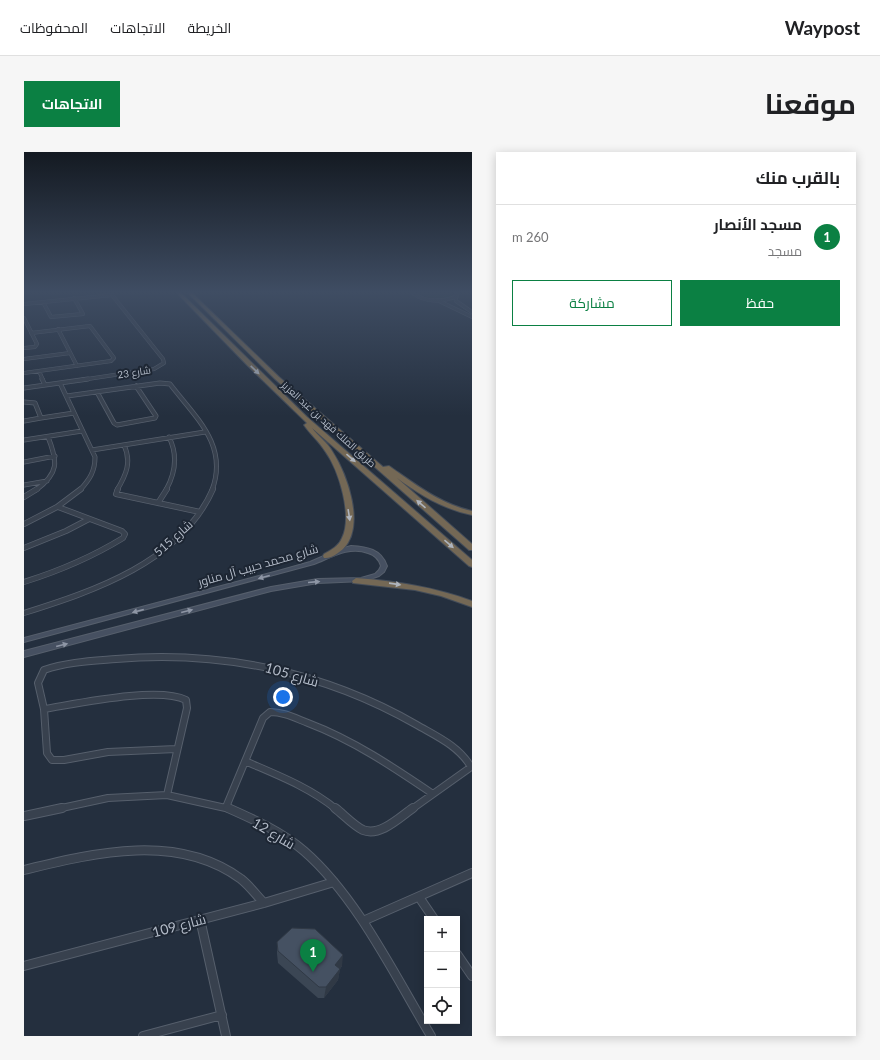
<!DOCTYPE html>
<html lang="ar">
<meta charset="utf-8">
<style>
:root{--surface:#fff;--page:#f6f6f6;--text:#202124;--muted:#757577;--line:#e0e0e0;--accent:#0b8043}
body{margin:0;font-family:Lato,Cairo,sans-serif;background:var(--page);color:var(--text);direction:rtl}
.controls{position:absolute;right:12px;bottom:12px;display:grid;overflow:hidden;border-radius:0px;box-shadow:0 2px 10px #0003}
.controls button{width:36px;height:36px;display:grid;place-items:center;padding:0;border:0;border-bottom:1px solid var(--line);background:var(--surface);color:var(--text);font:20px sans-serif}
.you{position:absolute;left:259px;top:545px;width:14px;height:14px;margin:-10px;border:3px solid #fff;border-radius:50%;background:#1a73e8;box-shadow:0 0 0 6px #1a73e833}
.badge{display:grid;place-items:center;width:26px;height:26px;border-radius:50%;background:var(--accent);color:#fff;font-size:13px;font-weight:700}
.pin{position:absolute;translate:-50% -33px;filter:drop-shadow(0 1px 2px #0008)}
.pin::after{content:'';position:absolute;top:21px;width:14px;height:12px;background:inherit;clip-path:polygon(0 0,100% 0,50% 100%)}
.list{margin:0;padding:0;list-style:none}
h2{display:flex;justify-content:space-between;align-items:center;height:52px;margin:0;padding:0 16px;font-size:17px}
h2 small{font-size:13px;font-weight:400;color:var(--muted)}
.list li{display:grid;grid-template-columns:26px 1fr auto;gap:12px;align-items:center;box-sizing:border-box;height:64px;padding:0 16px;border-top:1px solid var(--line)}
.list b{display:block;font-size:15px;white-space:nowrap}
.list p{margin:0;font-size:13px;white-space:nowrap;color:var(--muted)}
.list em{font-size:13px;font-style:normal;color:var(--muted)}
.actions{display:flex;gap:8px;padding:12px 16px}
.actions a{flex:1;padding:9px 0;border:1px solid var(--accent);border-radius:0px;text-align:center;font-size:14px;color:var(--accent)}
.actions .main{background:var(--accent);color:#fff}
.icon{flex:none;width:22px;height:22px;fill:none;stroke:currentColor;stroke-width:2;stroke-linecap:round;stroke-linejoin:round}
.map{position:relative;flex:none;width:448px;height:884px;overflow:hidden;direction:ltr;border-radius:0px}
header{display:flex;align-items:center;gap:24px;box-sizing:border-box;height:56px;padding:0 20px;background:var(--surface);border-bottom:1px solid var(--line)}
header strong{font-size:19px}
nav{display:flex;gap:22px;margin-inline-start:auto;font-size:14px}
.intro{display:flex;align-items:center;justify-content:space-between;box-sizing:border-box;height:96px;padding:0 24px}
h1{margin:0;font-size:28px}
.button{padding:10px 18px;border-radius:0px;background:var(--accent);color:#fff;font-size:14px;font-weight:700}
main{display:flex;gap:24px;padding:0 24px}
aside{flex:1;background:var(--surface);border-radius:0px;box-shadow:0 2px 10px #0003}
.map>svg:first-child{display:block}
</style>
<header>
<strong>Waypost</strong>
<nav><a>الخريطة</a><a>الاتجاهات</a><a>المحفوظات</a></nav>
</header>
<div class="intro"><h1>موقعنا</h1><a class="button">الاتجاهات</a></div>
<main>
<aside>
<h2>بالقرب منك<small></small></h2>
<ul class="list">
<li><span class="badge">1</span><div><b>مسجد الأنصار</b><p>مسجد</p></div><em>260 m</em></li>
</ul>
<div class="actions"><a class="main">حفظ</a><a>مشاركة</a></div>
</aside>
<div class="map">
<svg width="448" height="884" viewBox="0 0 448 884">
<rect width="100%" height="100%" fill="#242f3e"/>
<!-- green -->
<path fill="#263c3f" d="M394,141H429L430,143C420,150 404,147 394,141Z"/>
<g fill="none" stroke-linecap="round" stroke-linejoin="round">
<!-- minor-far4 casing -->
<g stroke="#565f6c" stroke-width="4">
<path id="minor-far4" d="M389,141C401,151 420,150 433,144L432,141
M432,145V149L448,160
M415,149L448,165
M19,150L27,165L59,162L50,146
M0,152L88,143L139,207L140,211L130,217L57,228
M0,166L13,192L11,195L0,196
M34,177L53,214
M0,207L46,201
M15,219L19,228
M0,221L87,209L90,206L66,174L7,181"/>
</g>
<!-- minor-far3 casing -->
<g stroke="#565f6c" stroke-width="5">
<path id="minor-far3" d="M18,227L21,233
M36,231L71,305C71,319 66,327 56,338
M0,236L64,227
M73,240L90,271L93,273L131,266L132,264L112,234
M43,244L136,231L146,232C171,265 205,293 188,338
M0,250L11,251L17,266L50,261
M0,269L17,266
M0,288L58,279
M68,298L181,280
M0,310L31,304
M0,333L23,329
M12,338C35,321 34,310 24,285
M93,338C102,323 108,310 100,293
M142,338C152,320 154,303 145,285"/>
</g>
<!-- minor-far2 casing -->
<g stroke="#565f6c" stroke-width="6">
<path id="minor-far2" d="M94,337L92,342L176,360
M0,345L13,337
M134,351L143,337
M0,372L33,355L57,337
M0,396L42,379L65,367
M0,430C35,419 68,405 99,386L101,382L98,379L34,355
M0,461C70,439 157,410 189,337"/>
</g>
<!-- minor-far1 casing -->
<g stroke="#565f6c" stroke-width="8">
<path id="minor-far1" d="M20,557C52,552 134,534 162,548L163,556L143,643
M152,597L84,600L40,608H28L23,601L20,557L14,531L20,518C43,510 68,509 92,507C197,498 301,520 393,573C412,584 435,594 447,615L388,657
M221,609C253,623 285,635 312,657
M202,655L239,566L246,560C260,560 271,566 284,571C329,588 369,615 409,642
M33,657L84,646L143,643L206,657"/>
</g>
<!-- minor casing -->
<g stroke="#565f6c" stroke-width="10">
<path id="minor" d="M204,656C231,668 258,680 280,699C333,745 371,824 407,884
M311,656C319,662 330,674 339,678C356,685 376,665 389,656
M0,664L38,656
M0,718C70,701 153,680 217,727C226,734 232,743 240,751
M395,745L410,767
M176,767L202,884
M339,769L448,721
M433,802L448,824
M0,814L240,751L310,730
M119,884L198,863"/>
</g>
<!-- secondary casing -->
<g stroke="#565f6c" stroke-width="2">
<path id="secondary" d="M327,394C343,395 357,397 363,414L360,420L355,424L340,429L294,431L247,439L0,505V499L247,435L294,427L337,426L351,422L355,418L357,414C355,407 351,403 344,401C325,394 308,405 290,412L0,490V486L254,419L286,410L316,397Z"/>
</g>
<!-- motorway casing -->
<g stroke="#434c59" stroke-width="2">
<path id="motorway" d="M153,141H157L283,265L448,408V415L445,414L288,276C294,284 303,290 308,299C323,322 342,374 319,397C314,401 307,407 300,406L299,404L300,402C307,398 315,394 318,386C329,364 315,318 301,299C295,289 286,282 280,273L283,271L223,213Z
M164,141H168L255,225L359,315L365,314C391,332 416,352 448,359V363C419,357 396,343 373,326L448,392V398H445L251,227Z
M332,426C372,429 410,435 448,449V455L417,444L391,438L329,431L328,429Z"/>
</g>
<!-- minor-far4 -->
<use href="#minor-far4" stroke="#38414e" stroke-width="3"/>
<!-- minor-far3 -->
<use href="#minor-far3" stroke="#38414e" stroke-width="3.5"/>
<!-- minor-far2 -->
<use href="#minor-far2" stroke="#38414e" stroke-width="4.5"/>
<!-- minor-far1 -->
<use href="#minor-far1" stroke="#38414e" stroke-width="6"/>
<!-- minor -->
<use href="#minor" stroke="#38414e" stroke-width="8"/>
<!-- secondary -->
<use href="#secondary" fill="#465061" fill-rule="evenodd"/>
<!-- motorway -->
<use href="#motorway" fill="#746855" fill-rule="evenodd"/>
</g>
<!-- wall -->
<path fill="#3b4654" d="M253,790L318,814L316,817L314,828L300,846H294L254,811L253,802Z"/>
<!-- shaded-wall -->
<path fill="#303945" d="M319,803L318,814L316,817L314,828L300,846L302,835L311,813Z"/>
<!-- building -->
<path fill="#455162" stroke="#303945" d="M268,776L291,777L319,803L311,813L316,817L302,835H295L254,799L253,790Z"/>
<!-- one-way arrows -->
<defs><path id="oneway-solid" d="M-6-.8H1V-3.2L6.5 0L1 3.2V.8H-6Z"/></defs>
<g fill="#aeb4bd">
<use href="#oneway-solid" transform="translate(231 218) rotate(44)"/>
<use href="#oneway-solid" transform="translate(327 306) rotate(41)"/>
<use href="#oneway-solid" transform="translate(397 352) rotate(-139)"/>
<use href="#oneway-solid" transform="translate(325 363) rotate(81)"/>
<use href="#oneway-solid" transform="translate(425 392) rotate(41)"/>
<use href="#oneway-solid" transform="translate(371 432) rotate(8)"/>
</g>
<g fill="#8e96a5">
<use href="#oneway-solid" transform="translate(240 425) rotate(165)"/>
<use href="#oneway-solid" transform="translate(290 430) rotate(-5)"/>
<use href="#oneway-solid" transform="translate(114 459) rotate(165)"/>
<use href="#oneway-solid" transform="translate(163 459) rotate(-14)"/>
<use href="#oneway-solid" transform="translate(38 493) rotate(-14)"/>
</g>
<!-- sky -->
<linearGradient id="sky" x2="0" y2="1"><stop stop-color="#141a22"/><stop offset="0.53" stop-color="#3f4d63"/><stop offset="1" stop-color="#3f4d63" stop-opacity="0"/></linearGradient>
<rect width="448" height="264" fill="url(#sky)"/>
<g text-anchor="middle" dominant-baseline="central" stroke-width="4" stroke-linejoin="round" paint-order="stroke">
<!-- far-street labels -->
<g font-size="10" fill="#b4bcc9" stroke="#1d2633">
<text transform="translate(110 220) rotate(-9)">شارع 23</text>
<text transform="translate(305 272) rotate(42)">طريق الملك فهد بن عبد العزيز</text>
</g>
<!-- street labels -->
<g font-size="12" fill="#b4bcc9" stroke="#1d2633">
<text transform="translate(149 386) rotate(-42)">شارع 515</text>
<text transform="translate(234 413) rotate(-16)">شارع محمد حبيب آل مناور</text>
</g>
<!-- near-street labels -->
<g font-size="14" fill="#b4bcc9" stroke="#1d2633">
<text transform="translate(268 522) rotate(16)">شارع 105</text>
<text transform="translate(250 681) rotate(31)">شارع 12</text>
<text transform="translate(155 773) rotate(-15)">شارع 109</text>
</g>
</g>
</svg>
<div class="controls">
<button>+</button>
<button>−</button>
<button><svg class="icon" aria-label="locate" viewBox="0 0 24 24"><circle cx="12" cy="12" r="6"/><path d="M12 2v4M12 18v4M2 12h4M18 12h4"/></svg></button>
</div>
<div class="you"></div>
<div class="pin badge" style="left:289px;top:820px">1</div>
</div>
</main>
